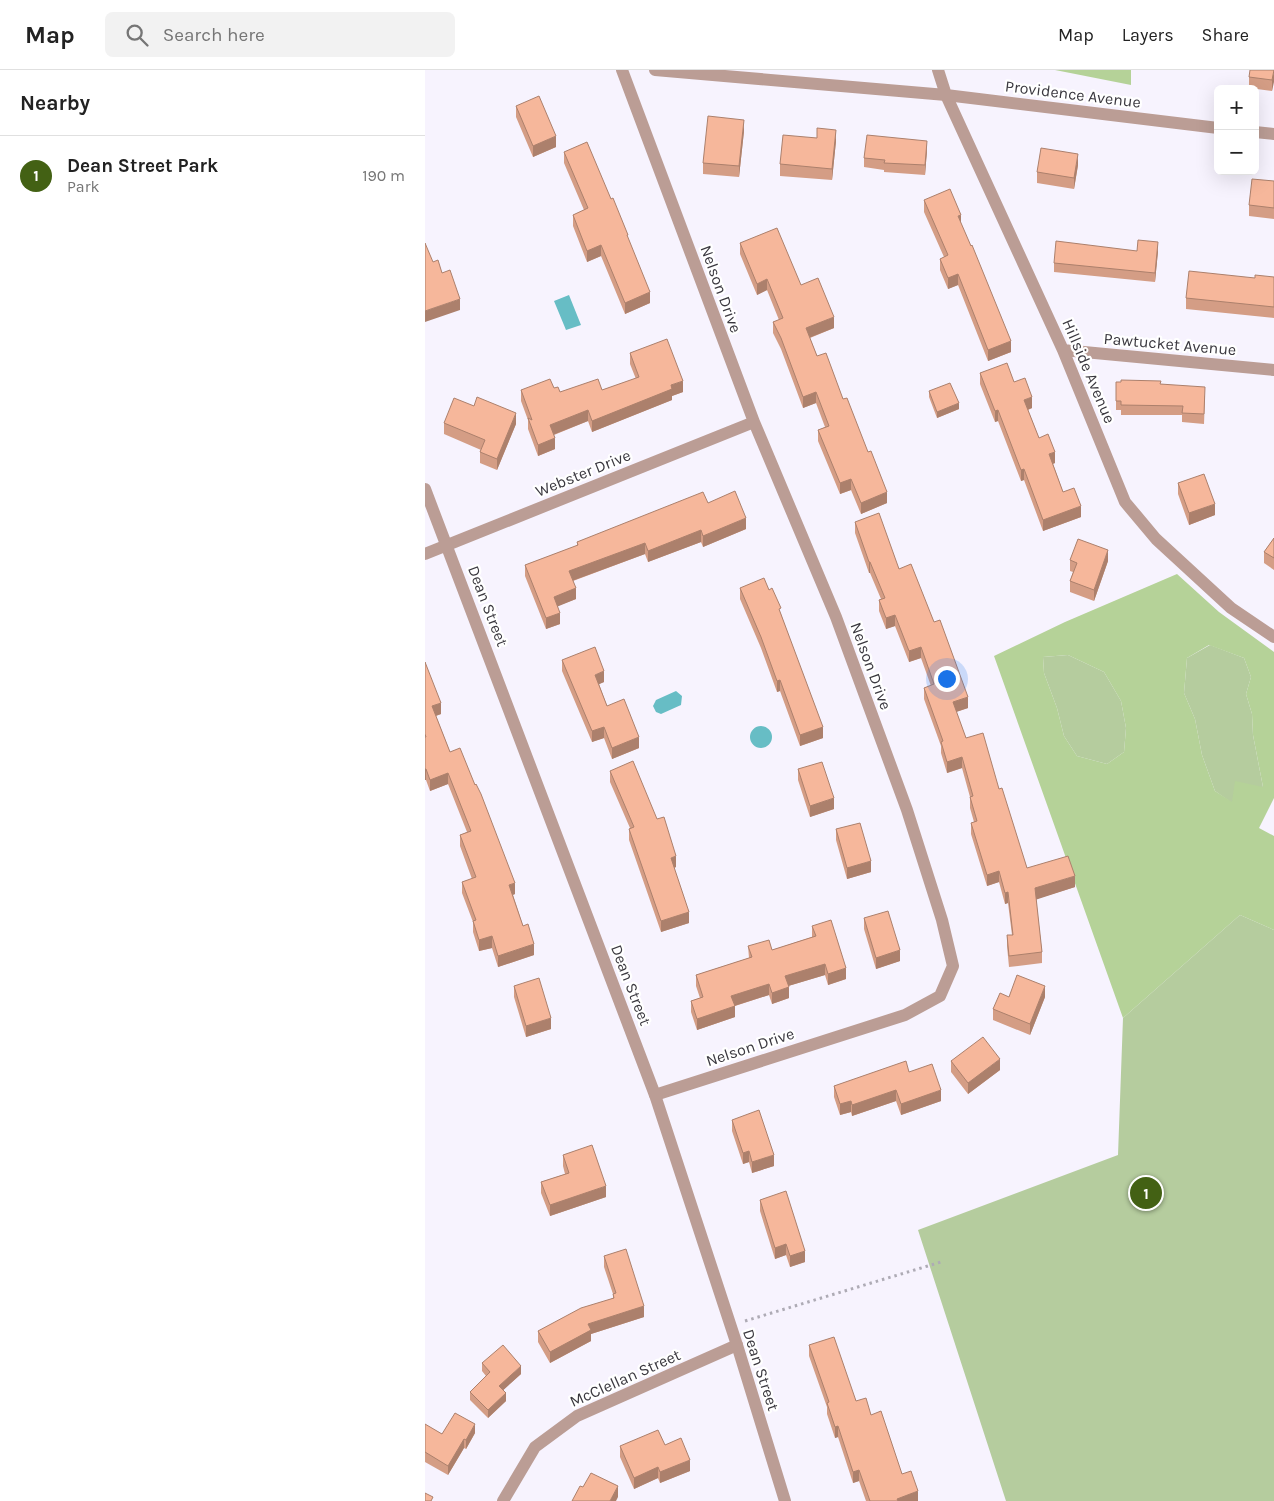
<!DOCTYPE html>
<meta charset="utf-8">
<style>
:root{--surface:#fff;--page:#f2f2f2;--text:#222;--muted:#767676;--line:#e0e0e0;--accent:#436114}
body{margin:0;font-family:Karla,sans-serif;background:var(--page);color:var(--text)}
.controls{position:absolute;right:15px;top:15px;display:grid;overflow:hidden;border-radius:8px;box-shadow:0 5px 20px #0002}
.controls button{width:45px;height:45px;display:grid;place-items:center;padding:0;border:0;border-bottom:1px solid var(--line);background:var(--surface);color:var(--text);font:25px sans-serif}
.you{position:absolute;left:521px;top:608px;width:18px;height:18px;margin:-12px;border:4px solid #fff;border-radius:50%;background:#1a73e8;box-shadow:0 0 0 8px #1a73e833}
.badge{display:grid;place-items:center;width:32px;height:32px;border-radius:50%;background:var(--accent);color:#fff;font-size:16px;font-weight:700}
.pin{position:absolute;translate:-50% -50%;border:2px solid #fff;box-shadow:0 1px 5px #0006}
.list{margin:0;padding:0;list-style:none}
h2{display:flex;justify-content:space-between;align-items:center;height:65px;margin:0;padding:0 20px;font-size:21px}
h2 small{font-size:16px;font-weight:400;color:var(--muted)}
.list li{display:grid;grid-template-columns:32px 1fr auto;gap:15px;align-items:center;box-sizing:border-box;height:80px;padding:0 20px;border-top:1px solid var(--line)}
.list b{display:block;font-size:19px;white-space:nowrap}
.list p{margin:0;font-size:16px;white-space:nowrap;color:var(--muted)}
.list em{font-size:16px;font-style:normal;color:var(--muted)}
.icon{flex:none;width:28px;height:28px;fill:none;stroke:currentColor;stroke-width:2;stroke-linecap:round;stroke-linejoin:round}
.map{position:relative;flex:none;width:849px;height:1431px;overflow:hidden}
header{display:flex;align-items:center;gap:30px;box-sizing:border-box;height:70px;padding:0 25px;background:var(--surface);border-bottom:1px solid var(--line)}
header strong{font-size:24px}
nav{display:flex;gap:28px;margin-inline-start:auto;font-size:18px}
.search{width:350px;height:45px;background:var(--page);display:flex;align-items:center;gap:12px;box-sizing:border-box;padding:0 18px;border-radius:8px;color:var(--muted);font-size:19px}
main{display:flex}
aside{flex:1;background:var(--surface)}
.map>svg:first-child{display:block}
</style>
<header>
<strong>Map</strong>
<div class="search"><svg class="icon" aria-label="search" viewBox="0 0 24 24"><circle cx="10" cy="10" r="6"/><path d="M15 15l6 6"/></svg>Search here</div>
<nav><a>Map</a><a>Layers</a><a>Share</a></nav>
</header>
<main>
<aside>
<h2>Nearby<small></small></h2>
<ul class="list">
<li><span class="badge">1</span><div><b>Dean Street Park</b><p>Park</p></div><em>190 m</em></li>
</ul>
</aside>
<div class="map">
<svg width="849" height="1431" viewBox="0 0 849 1431">
<rect width="100%" height="100%" fill="#f7f3fe"/>
<!-- green -->
<path fill="#b5cc9e" d="M785,575L819,588L826,607L821,624L827,644L828,665L838,717L807,733L790,721L777,685L770,649L759,623L762,588Z
M643,585L679,602L696,631L701,658L699,682L682,694L652,686L639,666L632,638L619,603L618,587Z
M815,845L849,860V1431H581L493,1160L693,1085L698,948Z"/>
<!-- forest -->
<path fill="#b5d298" fill-rule="evenodd" d="M630,0H706V15Z
M752,504L794,542L849,582V728L834,758L849,766V860L815,845L698,948L569,586L640,552ZM784,575L819,588L826,607L821,624L827,644L828,665L838,717L810,711L807,732L790,721L777,685L770,649L759,623L762,588ZM643,585L679,602L696,631L701,658L699,682L682,694L652,686L639,666L632,638L619,603L618,587Z"/>
<!-- water -->
<path fill="#67bdc5" d="M144,225L156,255L141,260L129,231Z
M251,621L257,626L256,635L236,644L231,642L228,636L231,630Z
M325 667a11 11 0 1 1 22 0a11 11 0 1 1-22 0Z"/>
<g fill="none" stroke-linecap="round" stroke-linejoin="round">
<!-- path -->
<path stroke="#aeabb5" stroke-width="3" stroke-dasharray="2.5 4" stroke-linecap="butt" d="M320,1251L516,1192"/>
<!-- minor -->
<path stroke="#bb9d95" stroke-width="12" d="M197,0L329,352L411,547L482,740L517,850L528,896L515,926L480,945L230,1025
M521,25L638,280L700,432L731,469L806,538L849,567
M638,280L849,300
M0,484L329,352
M78,1431L110,1377L152,1346L312,1275"/>
<!-- tertiary -->
<path stroke="#bb9d95" stroke-width="12" d="M230,0L521,25L793,58
M513,0L521,25
M830,62L849,64
M0,419L230,1025L312,1275L360,1431"/>
</g>
<!-- wall -->
<path fill="#d49d85" d="M849,0L847,21L824,18V7Z
M91,36L131,77L108,87L91,47Z
M319,61L314,107L278,104V93Z
M411,71L407,110L355,106V94Z
M502,80L500,105L459,102V100L439,97V88Z
M139,82L203,169L225,233L200,244L176,186L162,192L148,156V145L159,140L139,93Z
M653,95L649,119L612,113V102Z
M849,111V149L824,146V135Z
M499,130L536,154L586,282L563,291L533,215L523,219L515,200V189L519,187L499,142Z
M315,173L376,215L409,258L385,268L392,286L418,329L462,433L436,444L426,420L415,424L393,371V360L400,357L391,333L378,338L356,279L348,263V252L354,250L342,220L332,225L315,184Z
M712,181H733L730,212L629,202V193Z
M849,207V248L761,239V228L830,208Z
M205,283L258,322L247,326V330L167,362L163,351L129,365L130,379L113,386L103,359V350L96,331V320L129,318L135,322L177,320L211,309L205,294Z
M555,303L589,312L607,338L603,340L614,368L630,393L628,394L638,422L656,447L618,461L599,410L596,411L573,351L570,352L555,314Z
M691,312L736,314L780,326L779,354L757,352V345H696V340H691Z
M504,321L534,339L512,348L504,327Z
M49,336L91,354L72,400L55,393V382L56,380L19,364V353Z
M753,413L790,445L764,455L753,424Z
M283,433L321,459L278,477L276,472L223,492L220,484L148,511L151,529L132,536L135,554L121,559L100,506V495L152,476V472Z
M430,452L474,499L543,638L531,642L541,668L574,719L602,798L650,817L611,829L617,882V893L584,897L582,876V865H587L583,833L580,834L574,812L562,816L546,764V753L549,752L545,738V727L537,698L522,703L516,683V676L499,629V618L506,616L496,588L484,592L470,556L461,559L454,541V530L456,529L445,503H444L430,463Z
M849,468V500L839,493V482Z
M645,490L683,491L669,531L645,522V511L648,502L645,501Z
M315,518L344,520L356,544L398,668L375,676L355,621L352,622L336,578L315,529Z
M137,590L179,612L174,614L182,636L214,678L187,689L179,668L167,672L137,601Z
M0,592L16,644L11,646L25,682L90,824L88,825L98,856L109,885L73,897L67,878L54,881L48,862V852L37,823V812L47,809L35,776V765L42,762L23,714L5,721L1,710H0Z
M373,699L409,739L385,747L373,710Z
M185,701L251,797L249,798L264,853L236,862L204,770V759L205,758L185,712Z
M411,759L446,802L422,809L411,770Z
M439,848L475,891L451,899L439,859Z
M387,856L421,909L403,915L400,905L363,916L364,928L347,934L344,925L310,936V947L272,960L266,942V931L275,928L271,916V905L324,888L323,876L347,880L387,867Z
M89,916L126,959L101,967L89,927Z
M584,927H620L605,965L568,950V939Z
M526,991L575,1000L543,1024L526,1002Z
M484,1002L516,1031L476,1045L471,1031L427,1046L426,1042L415,1045L409,1027V1016Z
M307,1050L349,1096L327,1103L324,1092L318,1094L307,1061Z
M138,1085L181,1127L125,1146L116,1123V1112L140,1104L138,1096Z
M335,1130L380,1192L365,1197L361,1185L350,1189L335,1141Z
M179,1186L219,1247L166,1264V1271L125,1293L113,1272V1261L188,1228V1224L179,1197Z
M384,1275L431,1331L446,1345L477,1404L493,1431H441L434,1411L428,1413L413,1367L410,1368L402,1344V1337L384,1286Z
M57,1293L96,1304L78,1320L81,1331L63,1348L45,1330V1322L61,1306L57,1301Z
M0,1355L17,1364L50,1363L41,1379L39,1378L23,1405L0,1392Z
M240,1375L265,1401L235,1413L233,1408L209,1419L195,1387V1376Z"/>
<!-- shaded-wall -->
<path fill="#ac806c" d="M849,1V12L847,21V10Z
M319,50V61L314,107V96Z
M411,60V71L407,110V99Z
M131,66V77L108,87V76Z
M502,71V80L500,105V95Z
M653,84V95L649,119V108Z
M536,145V156L533,146Z
M733,172V181L730,212V203Z
M176,175V186L162,192V181Z
M533,204V215L523,219V208Z
M342,209V220L332,225V214Z
M225,222V233L200,244V233Z
M35,229V240L0,252V241Z
M409,247V258L381,269V258Z
M586,271V282L563,291V280Z
M258,311V322L247,326V330L167,362V351L246,315Z
M391,322V333L378,338V327Z
M607,327V338L599,341V330Z
M534,333V339L512,348V342Z
M163,340V351L125,366V355Z
M573,340V351L570,352V341Z
M91,343V354L72,400V389Z
M130,368V379L113,386V375Z
M630,382V393L624,395V384Z
M599,399V410L596,411V400Z
M426,409V420L415,424V413Z
M462,422V433L436,444V433Z
M790,434V445L764,455V443Z
M656,436V447L618,461V450Z
M321,448V459L278,477V466Z
M276,460V472L223,492V481Z
M220,473V484L144,512V501Z
M683,480V491L669,531V520Z
M444,492H445V503H444Z
M151,518V529L129,538V527Z
M135,543V554L121,559V548Z
M470,545V556L461,559V548Z
M496,577V588L484,592V581Z
M179,601V612L170,616V605Z
M355,610V621L352,622V611Z
M543,627V638L528,643V632Z
M16,633V644L7,647V636Z
M179,657V668L167,672V661Z
M398,657V668L375,676V665Z
M214,667V678L187,689V678Z
M537,687V698L522,703V692Z
M0,699H1V710H0Z
M23,703V714L5,721V710Z
M409,728V739L385,747V736Z
M251,786V797L246,799V788Z
M446,791V802L422,809V798Z
M574,801V812L562,816V805Z
M650,806V817L610,830V818Z
M90,813V824L84,826V815Z
M583,822V833L580,834V823Z
M264,842V853L236,862V851Z
M67,866V878L54,881V870Z
M109,874V885L73,897V886Z
M475,880V891L451,899V888Z
M400,894V905L360,917V906Z
M421,898V909L403,915V904Z
M344,914V925L306,937V926Z
M620,916V927L605,965V954Z
M364,917V928L347,934V923Z
M310,936V947L272,960V949Z
M126,948V959L101,967V956Z
M575,989V1000L543,1024V1013Z
M471,1020V1031L427,1046V1035Z
M516,1020V1031L476,1045V1034Z
M426,1031V1042L415,1045V1034Z
M324,1081V1092L318,1094V1083Z
M349,1085V1096L327,1103V1092Z
M181,1116V1127L125,1146V1135Z
M361,1174V1185L350,1189V1178Z
M380,1181V1192L365,1197V1186Z
M219,1236V1247L166,1264V1271L125,1293V1282L163,1254Z
M96,1296V1304L74,1324V1316Z
M81,1323V1331L63,1348V1340Z
M50,1354V1363L41,1379V1370Z
M413,1356V1367L410,1368V1357Z
M39,1369V1378L23,1405V1396Z
M265,1390V1401L235,1413V1402Z
M233,1397V1408L209,1419V1408Z
M434,1400V1411L428,1413V1402Z
M193,1416V1427L191,1431H185Z
M493,1421V1431H472V1429Z"/>
<!-- building -->
<path fill="#f6b79b" stroke="#ac806c" d="M825,0H849L847,10L824,7Z
M114,26L131,66L108,76L91,36Z
M283,46L319,50L314,96L278,93Z
M392,58L411,60L407,99L355,94L358,65L392,68Z
M442,65L502,71L500,95L459,93L460,90L439,88Z
M162,72L186,129L188,128L203,165H202L225,222L200,233L176,175L162,181L148,145L163,138L139,82Z
M616,78L653,84L649,108L612,102Z
M827,109L849,111V138L824,135Z
M525,119L536,145L533,146L546,176L547,175L586,271L563,280L533,204L523,208L515,189L523,185L499,130Z
M352,158L376,215L393,208L409,247L381,258L392,286L401,283L418,329L422,328L443,382L446,381L462,422L436,433L426,409L415,413L393,360L404,356L391,322L378,327L356,268L348,252L358,248L342,209L332,214L315,173Z
M713,170L733,172L730,203L629,193L631,171L712,181Z
M0,173L8,192L13,190L17,203L25,200L35,229L0,241Z
M764,201L830,208V205L849,207V237L761,228Z
M242,269L258,311L246,315L247,319L167,351L163,340L125,355L130,368L113,375L103,348L107,350L96,320L125,309L129,318L133,317L135,322L173,309L177,320L214,307L205,283Z
M582,293L589,312L600,308L607,327L599,330L614,368L623,364L630,382L624,384L638,422L649,418L656,436L618,450L599,399L596,400L573,340L570,341L555,303Z
M696,310L736,311L735,314L780,317L779,344L757,343L758,336L696,335V331H691V312H696Z
M525,313L534,333L512,342L504,321Z
M52,327L91,343L72,389L55,382L60,370L19,353L29,328L49,336Z
M779,404L790,434L764,443L753,413Z
M310,421L321,448L278,466L276,460L223,481L220,473L144,501L151,518L129,527L135,543L121,548L100,495L153,475L152,472L278,422L283,433Z
M454,443L474,499L486,494L509,552L515,550L543,627L528,632L541,668L558,663L574,719L577,718L602,798L643,786L650,806L610,818L617,882L584,886L582,865H588L583,822L580,823L574,801L562,805L546,753L552,751L545,727L548,726L537,687L522,692L516,672L518,671L499,618L509,614L496,577L484,581L470,545L461,548L454,530L460,528L445,492H444L430,452Z
M849,468V488L839,482Z
M653,469L683,480L669,520L645,511L652,493L645,490Z
M339,508L344,520L347,518L356,538L354,539L398,657L375,665L355,610L352,611L336,567L315,518Z
M170,577L179,601L170,605L182,636L199,629L214,667L187,678L179,657L167,661L137,590Z
M0,592L16,633L7,636L25,682L35,678L50,715L51,714L56,724L90,813L84,815L98,856L103,854L109,874L73,886L67,866L54,870L48,851L51,850L37,812L51,807L35,765L46,761L23,703L5,710L1,699H0V667H1L0,664Z
M208,691L232,749L239,747L251,786L246,788L264,842L236,851L204,759L209,757L185,701Z
M397,692L409,728L385,736L373,699Z
M435,753L446,791L422,798L411,759Z
M463,841L475,880L451,888L439,848Z
M406,850L421,898L403,904L400,894L360,906L364,917L347,923L344,914L306,926L310,936L272,949L266,931L278,927L271,905L327,887L323,876L344,870L347,880L391,866L387,856Z
M592,905L620,916L605,954L568,939L575,923L584,927Z
M114,908L126,948L101,956L89,916Z
M558,967L575,989L543,1013L526,991Z
M481,991L484,1002L507,994L516,1020L476,1034L471,1020L427,1035L426,1031L415,1034L409,1016Z
M334,1040L349,1085L327,1092L324,1081L318,1083L307,1050Z
M167,1075L181,1116L125,1135L116,1112L144,1103L138,1085Z
M361,1121L380,1181L365,1186L361,1174L350,1178L335,1130Z
M201,1179L219,1236L163,1254L166,1260L125,1282L113,1261L156,1238L189,1228L188,1224L191,1223L179,1186Z
M409,1267L431,1331L441,1328L446,1345L456,1341L477,1404L486,1401L493,1421L472,1429L473,1431H445L434,1400L428,1402L413,1356L410,1357L402,1333L404,1332L384,1275Z
M78,1275L96,1296L74,1316L81,1323L63,1340L45,1322L65,1302L57,1293Z
M30,1343L50,1354L41,1370L39,1369L23,1396L0,1382V1354L17,1364Z
M233,1360L240,1375L256,1368L265,1390L235,1402L233,1397L209,1408L195,1376Z
M166,1403L193,1416L185,1431H147L155,1416L158,1417Z
M0,1423L8,1427L6,1431H0Z"/>
<g text-anchor="middle" dominant-baseline="central" stroke-width="4.5" stroke-linejoin="round" paint-order="stroke">
<!-- street labels -->
<g font-size="16" fill="#3a383f" stroke="#fff">
<text transform="translate(648 24) rotate(7)">Providence Avenue</text>
<text transform="translate(296 219) rotate(70)">Nelson Drive</text>
<text transform="translate(745 274) rotate(5)">Pawtucket Avenue</text>
<text transform="translate(664 301) rotate(67)">Hillside Avenue</text>
<text transform="translate(158 403) rotate(-22)">Webster Drive</text>
<text transform="translate(63 536) rotate(69)">Dean Street</text>
<text transform="translate(446 596) rotate(70)">Nelson Drive</text>
<text transform="translate(206 915) rotate(69)">Dean Street</text>
<text transform="translate(325 977) rotate(-18)">Nelson Drive</text>
<text transform="translate(336 1300) rotate(72)">Dean Street</text>
<text transform="translate(200 1308) rotate(-24)">McClellan Street</text>
</g>
</g>
</svg>
<div class="controls">
<button>+</button>
<button>−</button>
</div>
<div class="you"></div>
<div class="pin badge" style="left:721px;top:1123px">1</div>
</div>
</main>
